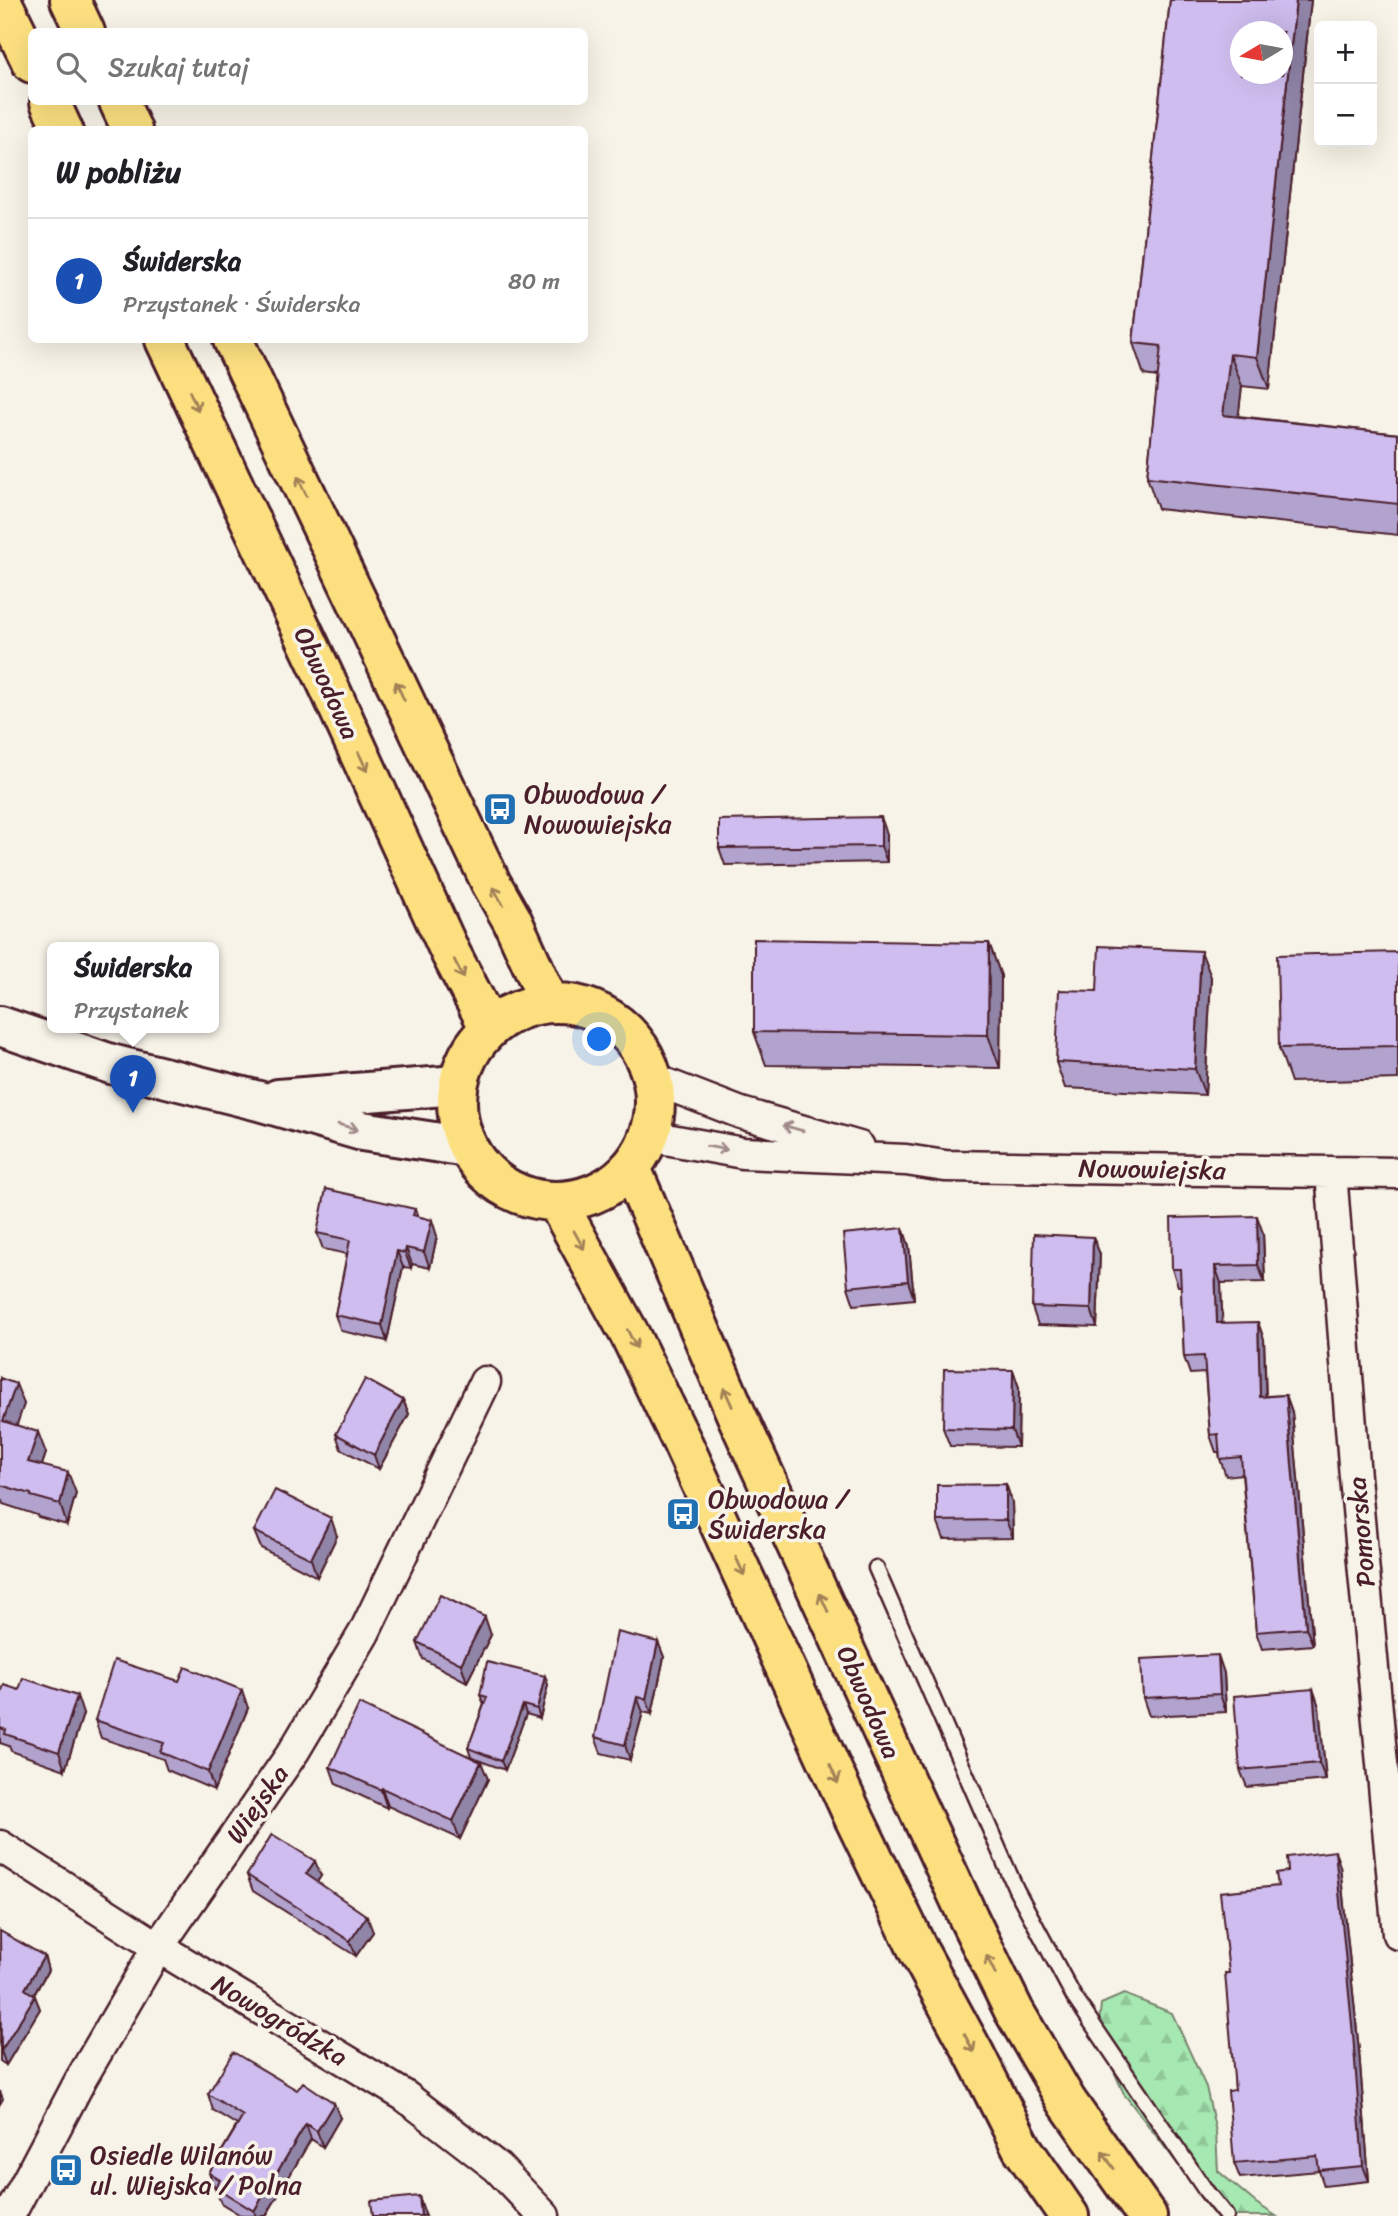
<!DOCTYPE html>
<html lang="pl">
<meta charset="utf-8">
<style>
:root{--surface:#fff;--page:#f6f6f6;--text:#202124;--muted:#757577;--line:#e0e0e0;--accent:#0f766e}
body{margin:0;font-family:Sriracha,sans-serif;background:var(--page);color:var(--text)}
.controls{position:absolute;right:21px;top:21px;display:grid;overflow:hidden;border-radius:10px;box-shadow:0 7px 28px #0002}
.controls button{width:63px;height:63px;display:grid;place-items:center;padding:0;border:0;border-bottom:2px solid var(--line);background:var(--surface);color:var(--text);font:35px sans-serif}
.compass{position:absolute;left:1230px;top:21px;width:63px;height:63px;border-radius:50%;background:var(--surface);box-shadow:0 7px 28px #0002;rotate:260deg}
.you{position:absolute;left:600px;top:1040px;width:24px;height:24px;margin:-18px;border:5px solid #fff;border-radius:50%;background:#1a73e8;box-shadow:0 0 0 10px #1a73e833}
.badge{display:grid;place-items:center;width:46px;height:46px;border-radius:50%;background:var(--accent);color:#fff;font-size:23px;font-weight:700}
.pin{position:absolute;translate:-50% -58px;filter:drop-shadow(0 2px 4px #0008)}
.pin::after{content:'';position:absolute;top:37px;width:24px;height:21px;background:inherit;clip-path:polygon(0 0,100% 0,50% 100%)}
.popup{position:absolute;left:47px;top:942px;width:172px;height:91px;box-sizing:border-box;display:grid;place-content:center;border-radius:10px;background:var(--surface);filter:drop-shadow(0 2px 5px #0005);font-size:23px;white-space:nowrap;color:var(--muted)}
.popup b{font-size:26px;color:var(--text)}
.popup::after{content:'';position:absolute;left:50%;top:100%;margin-left:-14px;border:14px solid transparent;border-top-color:var(--surface)}
.list{margin:0;padding:0;list-style:none}
h2{display:flex;justify-content:space-between;align-items:center;height:91px;margin:0;padding:0 28px;font-size:30px}
h2 small{font-size:23px;font-weight:400;color:var(--muted)}
.list li{display:grid;grid-template-columns:46px 1fr auto;gap:21px;align-items:center;box-sizing:border-box;height:126px;padding:0 28px;border-top:2px solid var(--line)}
.list b{display:block;font-size:26px;white-space:nowrap}
.list p{margin:0;font-size:23px;white-space:nowrap;color:var(--muted)}
.list em{font-size:23px;font-style:normal;color:var(--muted)}
.icon{flex:none;width:38px;height:38px;fill:none;stroke:currentColor;stroke-width:2;stroke-linecap:round;stroke-linejoin:round}
.map{position:relative;flex:none;width:1398px;height:2216px;overflow:hidden}
.search{position:absolute;background:var(--surface);box-shadow:0 7px 28px #0002;left:28px;top:28px;width:560px;height:77px;display:flex;align-items:center;gap:18px;box-sizing:border-box;padding:0 24px;border-radius:10px;color:var(--muted);font-size:26px}
.panel{position:absolute;background:var(--surface);box-shadow:0 7px 28px #0002;left:28px;top:126px;width:560px;height:217px;border-radius:10px}
.map>svg:first-child{display:block}
</style>
<div class="map">
<svg width="1398" height="2216" viewBox="0 0 1398 2216">
<defs>
<pattern id="forest-firs" width="22" height="20" patternUnits="userSpaceOnUse" patternTransform="scale(1.75)"><rect width="22" height="20" fill="#a6e8b2"/><path d="M5 1l3.5 6h-7zM16 11l3.5 6h-7z" fill="#90c799"/></pattern>
</defs>
<rect width="100%" height="100%" fill="#f7f3e8"/>
<filter id="ink" filterUnits="userSpaceOnUse"><feTurbulence type="fractalNoise" baseFrequency=".0143" numOctaves="2"/><feDisplacementMap in="SourceGraphic" scale="14" xChannelSelector="R" yChannelSelector="G"/><feConvolveMatrix kernelMatrix="1 2 1 2 8 2 1 2 1" color-interpolation-filters="sRGB"/></filter>
<g filter="url(#ink)">
<!-- forest -->
<path fill="url(#forest-firs)" stroke="#78846e" stroke-width="2" d="M1124,1994L1172,2013L1206,2087L1216,2132L1218,2171L1256,2203L1276,2216H1224L1197,2189L1124,2094L1098,2035L1101,2004Z"/>
<g fill="none" stroke-linecap="round" stroke-linejoin="round">
<!-- lane casing -->
<g stroke="#4a1f2b" stroke-width="19">
<path id="lane" d="M876,1568L1016,1889L1074,1997L1206,2191L1226,2216"/>
</g>
<!-- street casing -->
<g stroke="#4a1f2b" stroke-width="35">
<path id="street" d="M653,1079L741,1113L859,1147
M649,1136L743,1153L906,1160L945,1166L1398,1173
M1331,1172L1355,1477L1398,1934
M0,1846L158,1947L405,2096L497,2167L544,2216
M9,2216L81,2079L158,1947L294,1751L364,1633L485,1382"/>
</g>
<!-- secondary casing -->
<g stroke="#4a1f2b" stroke-width="44">
<path id="secondary" d="M0,1026L111,1064L259,1101L362,1131L467,1147
M278,1099L457,1085"/>
</g>
<!-- primary casing -->
<g stroke="#4a1f2b" stroke-width="44">
<path id="primary" d="M1,0L32,63
M70,0L85,32
M50,102L63,130
M119,102L132,130
M165,340L329,687L451,954L489,1027
M233,340L491,883L512,920L549,1002
M457 1102a99 99 0 1 1 198 0a99 99 0 1 1-198 0Z
M631,1168L737,1416L969,1919L1014,2011L1067,2102L1147,2216
M557,1202L630,1335L683,1444L855,1820L919,1952L974,2053L1022,2148L1069,2216"/>
</g>
<!-- lane -->
<use href="#lane" stroke="#f7f3e8" stroke-width="14"/>
<!-- street -->
<use href="#street" stroke="#f7f3e8" stroke-width="30"/>
<!-- secondary -->
<use href="#secondary" stroke="#f7f3e8" stroke-width="38"/>
<!-- primary -->
<use href="#primary" stroke="#fce080" stroke-width="38"/>
</g>
<!-- wall -->
<path fill="#b1a3cd" stroke="#4a1f2b" stroke-width="2" d="M1170,0H1311L1269,389L1242,386L1238,416L1398,434V535L1158,509L1147,477L1158,377L1144,375L1133,343Z
M887,834V862L725,865L719,848Z
M989,943L1001,976L1000,1068L766,1065L754,1032Z
M1398,952V1079L1291,1082L1279,1048Z
M1211,977L1205,1095L1065,1088L1056,1062L1097,991Z
M415,1209L418,1217L437,1236L430,1268L412,1264L411,1268L403,1267L387,1341L341,1331L335,1315L347,1254L323,1249L317,1233Z
M903,1228L909,1246L914,1299L854,1305L848,1287Z
M1263,1233L1265,1282L1221,1283L1222,1323L1264,1339L1266,1396L1286,1395L1292,1412L1313,1645L1262,1649L1256,1632L1242,1474L1226,1476L1220,1459L1219,1452H1216L1210,1435L1205,1373L1190,1374L1184,1357L1181,1286H1178L1172,1269Z
M1100,1254L1097,1327L1038,1325L1032,1307Z
M1013,1370L1019,1388L1018,1447L950,1446L943,1428Z
M0,1378L24,1404L16,1425L46,1453L42,1465L76,1493L67,1525L38,1517L37,1515L3,1504L2,1501L0,1500Z
M403,1400L409,1414L379,1469L341,1449L336,1434Z
M1006,1484L1012,1502L1013,1538L944,1539L937,1521Z
M254,1531L337,1536L317,1577L261,1548Z
M491,1635L467,1682L423,1659L417,1642Z
M658,1642L664,1657L652,1714L643,1712L630,1760L601,1753L595,1737Z
M1224,1673L1226,1712L1149,1716L1143,1698Z
M545,1676L548,1685L540,1718L526,1714L505,1770L475,1759L488,1779L460,1839L388,1806L387,1808L336,1784L330,1767L471,1757L468,1748L484,1704L480,1695Z
M1313,1689L1319,1707L1326,1780L1247,1787L1240,1770Z
M0,1696L83,1714L65,1770L11,1751L9,1746L0,1743Z
M248,1708L214,1790L167,1770L163,1759L101,1738L95,1720Z
M1340,1866L1359,2051L1369,2181L1324,2186L1319,2171L1240,2178L1234,2163L1235,2090L1229,1973L1278,1886Z
M247,1875L321,1876L317,1882L373,1932L356,1956L253,1891Z
M0,1931L44,1956L48,1970L34,1995L40,2009L6,2065L0,2061Z
M208,2094L340,2118L323,2147L311,2139L266,2216H242L221,2203L209,2173L237,2125L213,2110Z"/>
<!-- shaded-wall -->
<path fill="#9084a7" stroke="#4a1f2b" stroke-width="2" d="M1296,0H1311L1269,389L1257,357Z
M1230,354L1242,386L1235,447L1223,415Z
M881,817L887,834V862L881,846Z
M989,943L1001,976L1000,1068L988,1035Z
M1201,951L1211,977L1205,1095L1195,1069Z
M1257,1216L1263,1233L1265,1282L1258,1265Z
M432,1220L437,1236L430,1268L424,1252Z
M903,1228L909,1246L914,1299L908,1281Z
M1093,1237L1100,1254L1097,1327L1091,1309Z
M406,1248L412,1264L411,1268L405,1253Z
M397,1251L403,1267L387,1341L382,1325Z
M1215,1266L1221,1283L1223,1340L1217,1323Z
M1258,1322L1264,1339L1266,1414L1260,1397Z
M1013,1370L1019,1388L1018,1447L1012,1430Z
M16,1384L24,1404L11,1442L3,1421Z
M1286,1395L1292,1412L1313,1645L1306,1628Z
M403,1400L409,1414L379,1469L374,1455Z
M38,1432L46,1453L36,1483L28,1462Z
M68,1472L76,1493L67,1525L60,1504Z
M1006,1484L1012,1502L1013,1538L1006,1520Z
M331,1518L337,1536L317,1577L311,1559Z
M485,1617L491,1635L467,1682L461,1664Z
M658,1642L664,1657L652,1714L646,1699Z
M1218,1655L1224,1673L1226,1712L1220,1694Z
M545,1676L548,1685L540,1718L537,1709Z
M1313,1689L1319,1707L1326,1780L1319,1763Z
M242,1690L248,1708L214,1790L208,1772Z
M77,1696L83,1714L65,1770L59,1752Z
M637,1697L643,1712L630,1760L625,1745Z
M523,1705L526,1714L505,1770L501,1761Z
M481,1762L488,1779L460,1839L453,1821Z
M382,1788L388,1806L387,1808L381,1790Z
M1335,1851L1340,1866L1359,2051L1369,2181L1363,2166Z
M315,1861L321,1876L312,1890L306,1874Z
M367,1916L373,1932L356,1956L350,1941Z
M44,1956L48,1970L29,2003L25,1989Z
M35,1996L40,2009L6,2065L1,2051Z
M0,2091L3,2099L0,2104Z
M334,2103L340,2118L323,2147L317,2131Z
M306,2124L311,2139L266,2216H256L254,2211Z
M419,2196L425,2214L426,2216H421Z"/>
<!-- building -->
<path fill="#cebdee" stroke="#4a1f2b" stroke-width="2" fill-rule="evenodd" d="M1170,0H1296L1257,357L1230,354L1223,415L1398,434V504L1147,477L1161,346L1133,343ZM1241,32H1283V74H1241Z
M881,817V846L719,848V820Z
M754,939L989,943L988,1035L754,1032Z
M1099,946L1201,951L1195,1069L1056,1062L1059,990L1097,991Z
M1398,952V1046L1279,1048L1277,955Z
M326,1189L415,1209L413,1215L432,1220L424,1252L406,1248L405,1253L397,1251L382,1325L335,1315L350,1240L317,1233Z
M1257,1216L1258,1265L1215,1266L1217,1323L1258,1322L1260,1397L1286,1395L1306,1628L1256,1632L1241,1457L1220,1459L1218,1434L1210,1435L1204,1356L1184,1357L1180,1269H1172L1171,1218Z
M903,1228L908,1281L848,1287L843,1234Z
M1034,1234L1093,1237L1091,1309L1032,1307Z
M944,1369L1013,1370L1012,1430L943,1428Z
M0,1378L16,1384L3,1421L38,1432L28,1462L68,1472L60,1504L31,1496V1494L0,1485Z
M365,1379L403,1400L374,1455L336,1434Z
M1006,1484V1520L937,1521V1485Z
M275,1490L331,1518L311,1559L254,1531Z
M440,1595L485,1617L461,1664L417,1642Z
M617,1632L658,1642L646,1699L637,1697L625,1745L595,1737Z
M1218,1655L1220,1694L1143,1698L1141,1659Z
M114,1660L179,1681L185,1667L242,1690L208,1772L160,1752L164,1743L95,1720Z
M487,1662L545,1676L537,1709L523,1705L501,1761L468,1748L487,1697L480,1695Z
M23,1678L77,1696L59,1752L5,1734L6,1730L0,1728V1696L4,1685L19,1690Z
M1313,1689L1319,1763L1240,1770L1234,1696Z
M359,1704L481,1762L453,1821L382,1788L381,1790L330,1767Z
M272,1834L315,1861L306,1874L367,1916L350,1941L247,1875Z
M1335,1851L1353,2035L1363,2166L1319,2170L1317,2156L1234,2163L1228,2091L1235,2090L1225,1973H1229L1220,1892L1278,1886L1276,1873L1288,1871L1287,1857Z
M0,1931L44,1956L25,1989L35,1996L1,2051Z
M233,2052L297,2090L303,2082L334,2103L317,2131L306,2124L254,2211L215,2187L220,2180L209,2173L243,2116L208,2094Z
M419,2196L421,2216H373L371,2201Z"/>
<!-- one-way arrows -->
<defs><path id="oneway-shaft" d="M-6 0H5M1.5-3L5.5 0L1.5 3" fill="none" stroke-width="1.6" stroke-linecap="round" stroke-linejoin="round" transform="scale(1.75)"/></defs>
<g stroke="#a38056">
<use href="#oneway-shaft" transform="translate(194 401) rotate(65)"/>
<use href="#oneway-shaft" transform="translate(302 486) rotate(-115)"/>
<use href="#oneway-shaft" transform="translate(400 691) rotate(-115)"/>
<use href="#oneway-shaft" transform="translate(363 762) rotate(65)"/>
<use href="#oneway-shaft" transform="translate(498 896) rotate(-120)"/>
<use href="#oneway-shaft" transform="translate(459 969) rotate(63)"/>
<use href="#oneway-shaft" transform="translate(579 1240) rotate(61)"/>
<use href="#oneway-shaft" transform="translate(632 1339) rotate(63)"/>
<use href="#oneway-shaft" transform="translate(728 1397) rotate(-114)"/>
<use href="#oneway-shaft" transform="translate(740 1566) rotate(65)"/>
<use href="#oneway-shaft" transform="translate(824 1603) rotate(-115)"/>
<use href="#oneway-shaft" transform="translate(834 1774) rotate(66)"/>
<use href="#oneway-shaft" transform="translate(991 1965) rotate(-116)"/>
<use href="#oneway-shaft" transform="translate(969 2043) rotate(62)"/>
<use href="#oneway-shaft" transform="translate(1108 2160) rotate(-125)"/>
</g>
<g stroke="#a0898a">
<use href="#oneway-shaft" transform="translate(348 1127) rotate(16)"/>
<use href="#oneway-shaft" transform="translate(793 1128) rotate(-164)"/>
<use href="#oneway-shaft" transform="translate(717 1148) rotate(10)"/>
</g>
</g>
<!-- icons -->
<defs>
<g id="bus-square" transform="scale(1.75)"><rect x="-9" y="-9" width="18" height="18" rx="4" fill="#1f6fb2" stroke="#f7f3e8"/><path d="M-5-6H5V4H4V6H2V4H-2V6H-4V4H-5ZM-3.5-4V0h7V-4ZM-3.5 1.2v1.5H-2V1.2ZM2 1.2v1.5H3.5V1.2Z" fill="#fff"/></g>
</defs>
<g fill-rule="evenodd">
<use href="#bus-square" x="500" y="809"/>
<use href="#bus-square" x="683" y="1514"/>
<use href="#bus-square" x="66" y="2170"/>
</g>
<g text-anchor="middle" dominant-baseline="central" stroke-width="7" stroke-linejoin="round" paint-order="stroke">
<!-- street labels -->
<g font-size="26" fill="#4a1f2b" stroke="#f7f3e8">
<text transform="translate(327 683) rotate(65)">Obwodowa</text>
<text transform="translate(1152 1169) rotate(1)">Nowowiejska</text>
<text transform="translate(1361 1532) rotate(-95)">Pomorska</text>
<text transform="translate(869 1702) rotate(66)">Obwodowa</text>
<text transform="translate(257 1804) rotate(-55)">Wiejska</text>
<text transform="translate(280 2020) rotate(31)">Nowogródzka</text>
</g>
<!-- poi labels -->
<g font-size="26" fill="#4a1f2b" stroke="#f7f3e8" text-anchor="start">
<text x="524" y="794">Obwodowa /<tspan x="524" dy="30">Nowowiejska</tspan></text>
<text x="708" y="1499">Obwodowa /<tspan x="708" dy="30">Świderska</tspan></text>
<text x="90" y="2155">Osiedle Wilanów<tspan x="90" dy="30">ul. Wiejska / Polna</tspan></text>
</g>
</g>
</svg>
<div class="controls">
<button>+</button>
<button>−</button>
</div>
<svg class="compass" viewBox="-18 -18 36 36"><path d="M0-13l5 13h-10z" fill="#e53935"/><path d="M0 13l5-13h-10z" fill="#757577"/></svg>
<div class="you"></div>
<div class="pin badge" style="left:133px;top:1113px;background:#1a4fb4">1</div>
<div class="popup"><b>Świderska</b>Przystanek</div>
<div class="search"><svg class="icon" aria-label="search" viewBox="0 0 24 24"><circle cx="10" cy="10" r="6"/><path d="M15 15l6 6"/></svg>Szukaj tutaj</div>
<section class="panel">
<h2>W pobliżu<small></small></h2>
<ul class="list">
<li><span class="badge" style="background:#1a4fb4">1</span><div><b>Świderska</b><p>Przystanek · Świderska</p></div><em>80 m</em></li>
</ul>
</section>
</div>
